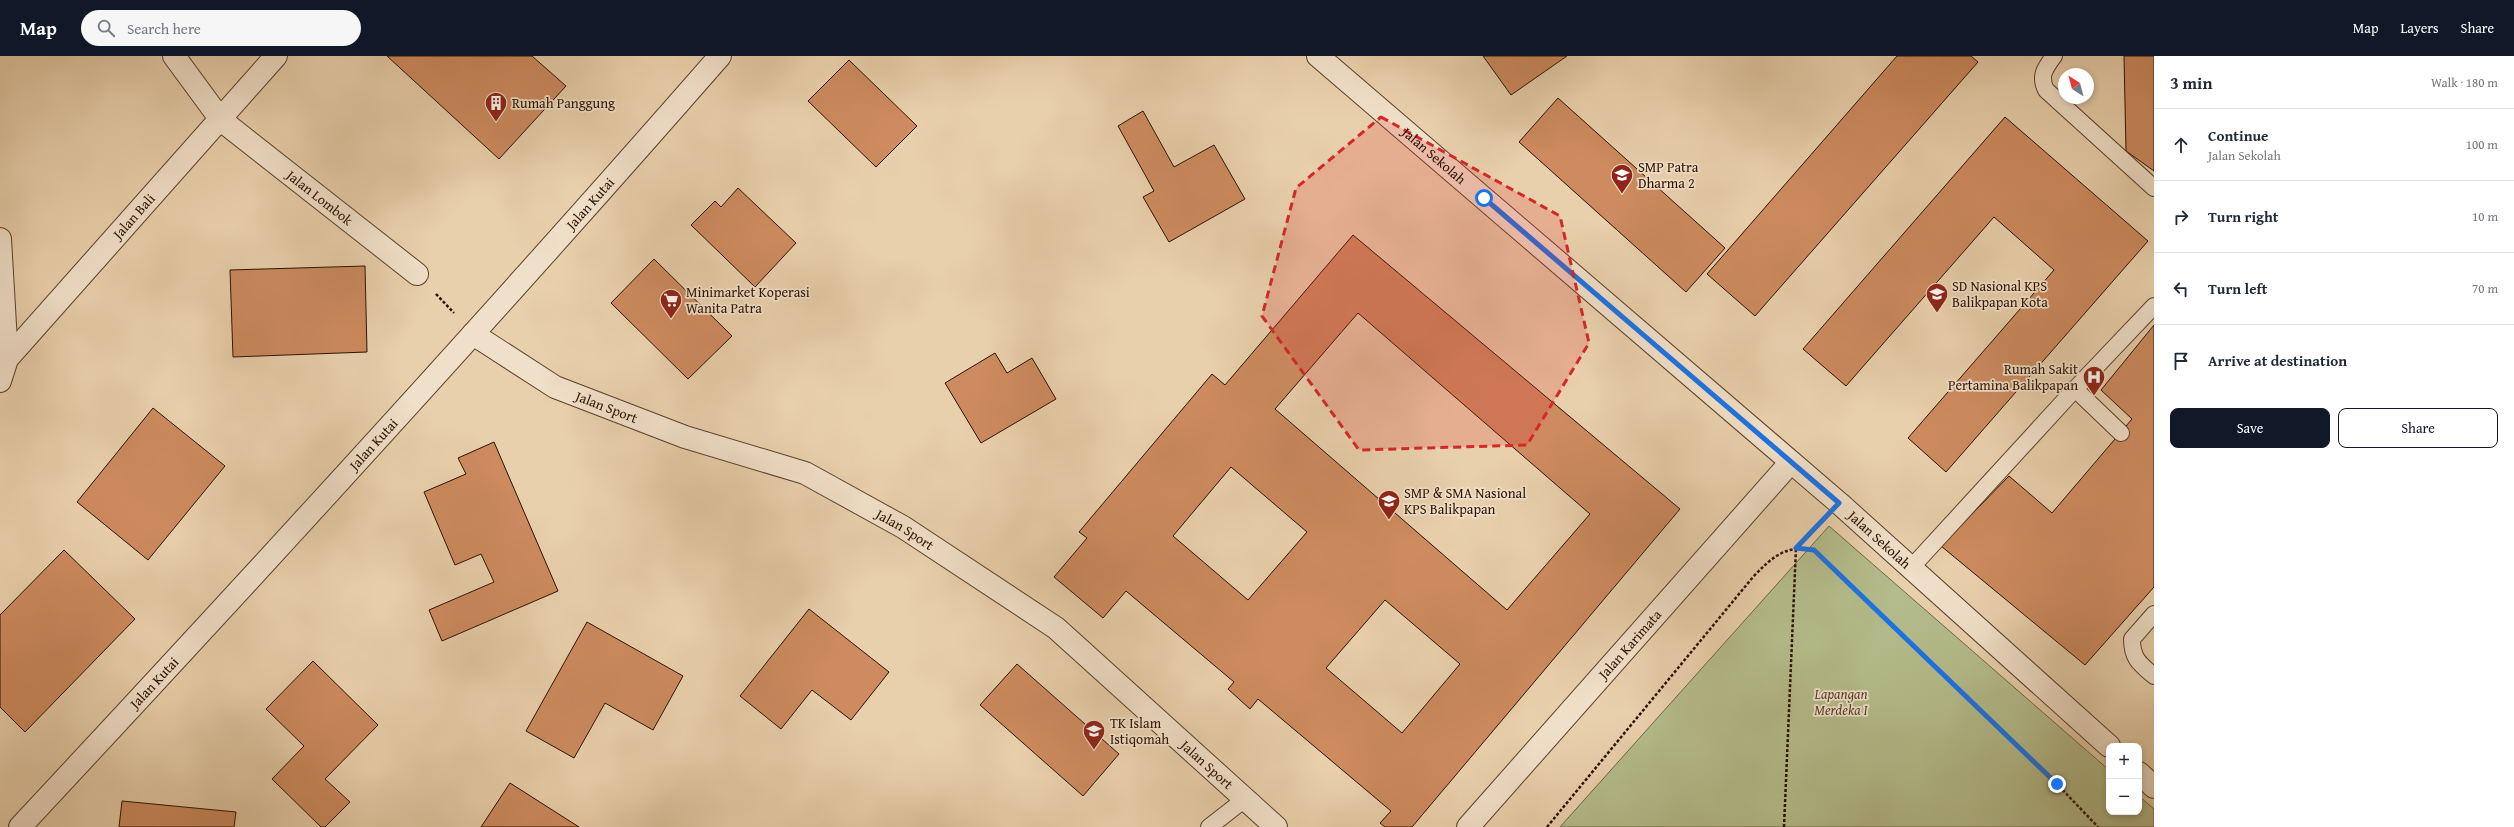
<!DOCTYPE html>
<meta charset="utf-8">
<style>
:root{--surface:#fff;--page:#f6f6f7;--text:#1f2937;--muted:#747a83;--line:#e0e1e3;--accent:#111827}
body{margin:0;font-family:"Gentium Book Plus",serif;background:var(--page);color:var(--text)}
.controls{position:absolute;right:12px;bottom:12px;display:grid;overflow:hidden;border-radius:8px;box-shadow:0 2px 6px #0003}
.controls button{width:36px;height:36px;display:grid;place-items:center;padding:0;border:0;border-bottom:1px solid var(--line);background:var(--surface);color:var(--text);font:20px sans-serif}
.compass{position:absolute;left:2058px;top:12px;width:36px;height:36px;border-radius:50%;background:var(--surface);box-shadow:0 2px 6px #0003;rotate:324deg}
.stop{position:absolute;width:12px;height:12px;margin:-9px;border:3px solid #1a73e8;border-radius:50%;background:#fff}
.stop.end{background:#1a73e8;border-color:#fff;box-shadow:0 1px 4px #0008}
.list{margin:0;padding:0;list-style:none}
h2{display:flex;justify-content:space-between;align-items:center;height:52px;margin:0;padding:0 16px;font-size:17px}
h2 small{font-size:13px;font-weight:400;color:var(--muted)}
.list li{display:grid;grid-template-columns:26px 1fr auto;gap:12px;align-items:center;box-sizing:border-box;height:72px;padding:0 16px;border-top:1px solid var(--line)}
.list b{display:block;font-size:15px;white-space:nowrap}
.list p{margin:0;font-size:13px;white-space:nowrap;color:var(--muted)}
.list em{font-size:13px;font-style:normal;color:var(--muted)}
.actions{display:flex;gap:8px;padding:12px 16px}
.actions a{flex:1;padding:9px 0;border:1px solid var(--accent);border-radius:8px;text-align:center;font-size:14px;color:var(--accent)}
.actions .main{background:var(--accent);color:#fff}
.icon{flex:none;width:22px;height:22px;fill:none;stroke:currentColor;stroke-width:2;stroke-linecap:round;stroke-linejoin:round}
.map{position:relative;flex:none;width:2154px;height:771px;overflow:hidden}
header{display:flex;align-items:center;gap:24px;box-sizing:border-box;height:56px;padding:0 20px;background:var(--accent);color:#fff}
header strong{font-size:19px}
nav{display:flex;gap:22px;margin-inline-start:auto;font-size:14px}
.search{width:280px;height:36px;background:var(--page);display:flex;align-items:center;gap:10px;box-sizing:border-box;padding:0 14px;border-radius:22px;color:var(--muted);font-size:15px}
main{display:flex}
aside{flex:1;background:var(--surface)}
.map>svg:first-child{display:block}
</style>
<header>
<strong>Map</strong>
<div class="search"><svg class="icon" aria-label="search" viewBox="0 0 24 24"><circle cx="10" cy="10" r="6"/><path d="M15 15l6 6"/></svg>Search here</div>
<nav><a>Map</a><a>Layers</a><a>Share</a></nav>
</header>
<main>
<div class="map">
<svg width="2154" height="771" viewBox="0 0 2154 771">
<rect width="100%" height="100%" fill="#e9d0ac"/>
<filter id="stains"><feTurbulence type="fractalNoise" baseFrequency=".005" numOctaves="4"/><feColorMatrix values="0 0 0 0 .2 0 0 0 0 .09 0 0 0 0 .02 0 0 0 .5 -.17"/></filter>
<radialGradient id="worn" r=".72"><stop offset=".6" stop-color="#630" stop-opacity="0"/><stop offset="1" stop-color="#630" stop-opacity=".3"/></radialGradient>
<!-- green -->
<path fill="#b4bc8b" stroke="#706646" d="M1829,470L2109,714V756H2139V740L2154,753V771H1560Z"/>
<!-- building -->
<path fill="#cd8b5f" stroke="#2b1102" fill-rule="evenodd" d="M387,0H532L566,30L499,103Z
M1483,0H1567L1511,39Z
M1897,0H1971L1978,6L1755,260L1707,218Z
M2124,0H2154V115L2126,95Z
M849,4L917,70L876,111L808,45Z
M1558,42L1725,192L1686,236L1519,86Z
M1143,55L1174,111L1214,89L1245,143L1169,186L1143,141L1154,135L1118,70Z
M2005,61L2148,185L1946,416L1908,382L2054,214L1994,161L1846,330L1803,293Z
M738,132L796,187L755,231L691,169L715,145L721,151Z
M1353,179L1680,453L1412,771H1385L1380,767L1391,755L1258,643L1250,653L1228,633L1234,626L1126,535L1103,562L1054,521L1087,482L1079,476L1212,318L1225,329ZM1358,257L1590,458L1507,554L1275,353ZM1231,411L1307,476L1248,544L1173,480ZM1385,544L1460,608L1402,677L1326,612Z
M654,203L732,280L688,323L611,247Z
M365,210L367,296L233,301L230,214Z
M2154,269V531L2085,609L1941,490L2009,420L2052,457L2132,363L2101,334Z
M995,297L1007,317L1032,302L1056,343L981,387L945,327Z
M153,352L225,410L148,504L77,446Z
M494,386L558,535L442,585L429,554L494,526L481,498L455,509L424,436L466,418L458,402Z
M64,494L135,563L25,676L0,651V559Z
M809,553L889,616L851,664L812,634L781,673L740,640Z
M587,566L683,620L653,674L605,647L574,702L526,675Z
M313,605L378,669L325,723L350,746L325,771H321L272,723L304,690L266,653Z
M1017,608L1119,698L1083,740L980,649Z
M510,727L579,771H481Z
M122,745L236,756L234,771H119Z"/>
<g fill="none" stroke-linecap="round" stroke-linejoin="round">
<!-- service casing -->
<g stroke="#5a412c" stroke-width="18">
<path id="service" d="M2054,0C2045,12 2039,20 2046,34L2154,132
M2075,333L2121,377
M1910,513L2075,333L2154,250
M2154,558L2132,583C2132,603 2140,608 2154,620
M1209,771L1245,743"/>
</g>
<!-- minor casing -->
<g stroke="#5a412c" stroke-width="24">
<g id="minor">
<path id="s1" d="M174,0L221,64L417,218"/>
<path id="s2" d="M1318,0L1839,447L2109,690"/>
<path d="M0,183L7,303"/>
<path id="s3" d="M473,278L555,331L685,381L805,417L903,471L1056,572L1276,771"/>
<path id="s4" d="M0,325L7,303L276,0"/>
<path d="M2139,717L2154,731"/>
<path id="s5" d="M1468,771L1791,406"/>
</g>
</g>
<!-- tertiary casing -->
<g stroke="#5a412c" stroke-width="24">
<g id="tertiary">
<path id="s6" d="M20,771C257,517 492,261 720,0"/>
</g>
</g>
<!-- path -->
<path stroke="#2b1102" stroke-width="2.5" stroke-dasharray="3 2" stroke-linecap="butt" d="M436,238L454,257
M1547,771L1753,521C1771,502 1786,488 1814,494L2057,728L2098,771
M1784,771L1796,492L1819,467"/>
<!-- service -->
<use href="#service" stroke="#f1e0c9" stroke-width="16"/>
<!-- minor -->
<use href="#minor" stroke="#f1e0c9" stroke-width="22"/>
<!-- tertiary -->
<use href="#tertiary" stroke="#f1e0c9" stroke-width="22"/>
</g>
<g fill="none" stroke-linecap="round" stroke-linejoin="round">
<!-- route -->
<path stroke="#1a73e8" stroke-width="5" d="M1484,142L1839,447L1796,492L1814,494L2057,728"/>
</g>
<!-- marked area -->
<path fill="#d62828" fill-opacity="0.2" stroke="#d62828" stroke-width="3" stroke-dasharray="8 5" stroke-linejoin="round" d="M1381,61L1560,160L1589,287L1527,389L1359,394L1262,260L1296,132Z"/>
<!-- icons -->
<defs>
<g id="building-pin" transform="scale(1.15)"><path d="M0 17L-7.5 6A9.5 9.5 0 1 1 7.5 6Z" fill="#8f2418" stroke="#f1e0c9"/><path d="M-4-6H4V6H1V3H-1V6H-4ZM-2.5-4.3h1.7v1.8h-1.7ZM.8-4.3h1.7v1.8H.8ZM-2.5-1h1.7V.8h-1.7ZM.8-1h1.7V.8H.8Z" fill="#fff"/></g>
<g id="school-pin" transform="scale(1.15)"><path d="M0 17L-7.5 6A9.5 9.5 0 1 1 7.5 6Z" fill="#8f2418" stroke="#f1e0c9"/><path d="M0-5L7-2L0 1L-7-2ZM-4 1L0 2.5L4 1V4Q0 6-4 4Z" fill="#fff"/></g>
<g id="supermarket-pin" transform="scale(1.15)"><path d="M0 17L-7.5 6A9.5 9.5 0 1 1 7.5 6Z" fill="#8f2418" stroke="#f1e0c9"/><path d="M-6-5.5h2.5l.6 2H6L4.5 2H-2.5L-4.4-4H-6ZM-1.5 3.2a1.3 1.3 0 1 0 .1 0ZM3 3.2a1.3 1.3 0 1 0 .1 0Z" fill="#fff"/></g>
<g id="hospital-pin" transform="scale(1.15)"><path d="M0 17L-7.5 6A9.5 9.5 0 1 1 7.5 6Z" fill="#8f2418" stroke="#f1e0c9"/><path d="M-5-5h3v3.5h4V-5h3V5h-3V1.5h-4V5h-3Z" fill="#fff"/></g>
</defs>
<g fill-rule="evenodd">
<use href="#building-pin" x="496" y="47"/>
<use href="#school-pin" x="1622" y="119"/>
<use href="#school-pin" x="1937" y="238"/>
<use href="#supermarket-pin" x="671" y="244"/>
<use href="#hospital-pin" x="2094" y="321"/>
<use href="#school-pin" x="1389" y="445"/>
<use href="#school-pin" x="1094" y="675"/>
</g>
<g text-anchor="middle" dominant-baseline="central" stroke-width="3.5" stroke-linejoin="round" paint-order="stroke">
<!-- poi labels -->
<g font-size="14" fill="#2b1102" stroke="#f1e0c9" text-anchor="start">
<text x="512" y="47">Rumah Panggung</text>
<text x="1638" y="111">SMP Patra<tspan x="1638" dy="16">Dharma 2</tspan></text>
<text x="1952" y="230">SD Nasional KPS<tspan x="1952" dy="16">Balikpapan Kota</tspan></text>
<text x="686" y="236">Minimarket Koperasi<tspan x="686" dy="16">Wanita Patra</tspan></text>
<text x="2078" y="313" text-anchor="end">Rumah Sakit<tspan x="2078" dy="16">Pertamina Balikpapan</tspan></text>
<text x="1404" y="437">SMP &amp; SMA Nasional<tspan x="1404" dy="16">KPS Balikpapan</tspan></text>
<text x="1110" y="667">TK Islam<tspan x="1110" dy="16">Istiqomah</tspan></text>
</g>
<!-- street labels -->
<g font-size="14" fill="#2b1102" stroke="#f1e0c9">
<text stroke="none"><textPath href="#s2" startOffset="153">Jalan Sekolah</textPath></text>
<text stroke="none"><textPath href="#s1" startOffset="205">Jalan Lombok</textPath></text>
<text stroke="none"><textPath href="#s6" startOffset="845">Jalan Kutai</textPath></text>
<text stroke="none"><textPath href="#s4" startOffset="214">Jalan Bali</textPath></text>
<text stroke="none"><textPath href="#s3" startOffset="153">Jalan Sport</textPath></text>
<text stroke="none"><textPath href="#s6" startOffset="521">Jalan Kutai</textPath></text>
<text stroke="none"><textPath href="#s3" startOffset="477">Jalan Sport</textPath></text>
<text stroke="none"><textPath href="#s2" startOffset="741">Jalan Sekolah</textPath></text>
<text stroke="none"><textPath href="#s5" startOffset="244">Jalan Karimata</textPath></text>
<text stroke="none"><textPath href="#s6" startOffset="197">Jalan Kutai</textPath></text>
<text stroke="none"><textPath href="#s3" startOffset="861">Jalan Sport</textPath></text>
</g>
<!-- park labels -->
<g font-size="14" font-style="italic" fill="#54442b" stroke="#f1e0c9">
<text x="1841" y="638">Lapangan<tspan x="1841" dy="16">Merdeka I</tspan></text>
</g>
</g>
<rect width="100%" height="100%" filter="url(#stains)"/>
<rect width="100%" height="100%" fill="url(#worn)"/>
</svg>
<div class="controls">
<button>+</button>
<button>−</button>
</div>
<svg class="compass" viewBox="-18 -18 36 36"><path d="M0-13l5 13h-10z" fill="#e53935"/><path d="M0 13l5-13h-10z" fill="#747a83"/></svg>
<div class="stop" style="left:1484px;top:142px"></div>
<div class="stop end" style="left:2057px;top:728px"></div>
</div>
<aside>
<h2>3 min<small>Walk · 180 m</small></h2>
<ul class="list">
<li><svg class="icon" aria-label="ahead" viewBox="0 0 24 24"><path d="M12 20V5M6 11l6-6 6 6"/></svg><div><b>Continue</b><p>Jalan Sekolah</p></div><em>100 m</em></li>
<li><svg class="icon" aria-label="right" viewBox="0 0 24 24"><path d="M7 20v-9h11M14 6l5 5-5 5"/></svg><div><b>Turn right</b></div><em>10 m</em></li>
<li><svg class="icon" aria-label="left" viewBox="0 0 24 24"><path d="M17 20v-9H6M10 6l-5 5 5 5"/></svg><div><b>Turn left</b></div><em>70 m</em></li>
<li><svg class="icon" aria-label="arrive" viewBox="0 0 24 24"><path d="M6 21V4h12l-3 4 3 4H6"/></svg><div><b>Arrive at destination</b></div></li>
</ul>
<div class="actions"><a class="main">Save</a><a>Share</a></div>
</aside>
</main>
